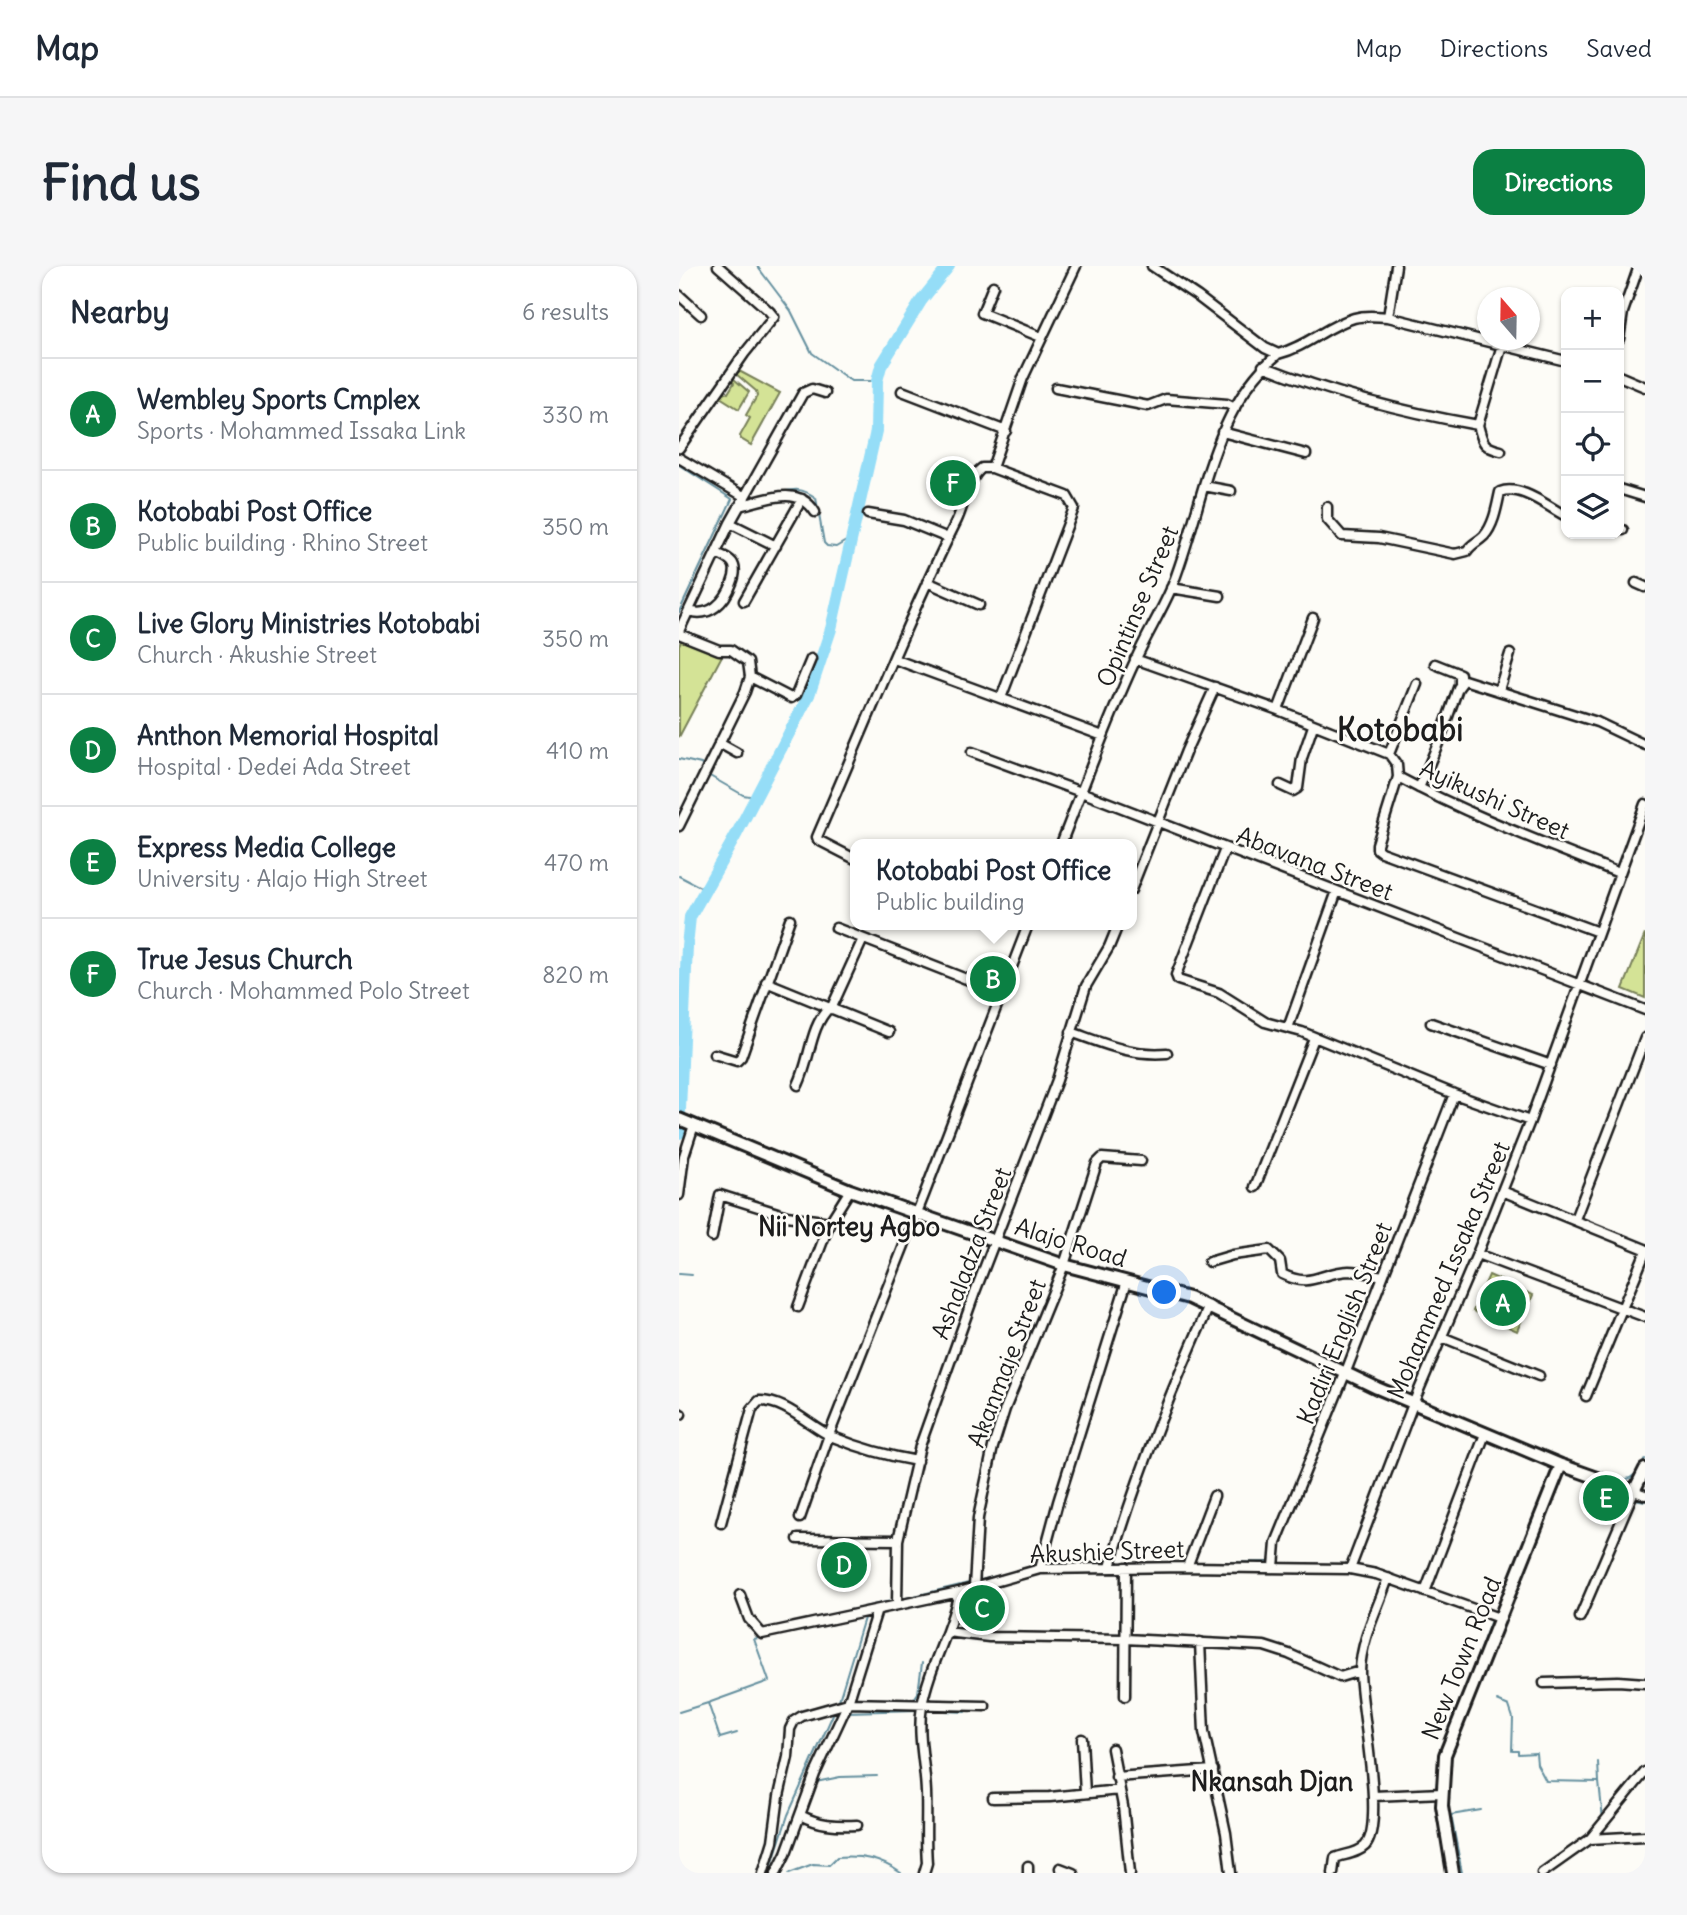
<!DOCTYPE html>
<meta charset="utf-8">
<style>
:root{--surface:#fff;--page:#f6f6f7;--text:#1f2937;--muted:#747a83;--line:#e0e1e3;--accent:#0b8043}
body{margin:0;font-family:Delius,sans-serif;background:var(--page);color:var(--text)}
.controls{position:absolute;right:21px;top:21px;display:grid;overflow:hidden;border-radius:14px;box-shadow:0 2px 5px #0004}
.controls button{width:63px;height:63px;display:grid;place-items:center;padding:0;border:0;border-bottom:2px solid var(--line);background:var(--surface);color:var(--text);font:35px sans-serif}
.compass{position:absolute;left:798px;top:21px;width:63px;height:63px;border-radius:50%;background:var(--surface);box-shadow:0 2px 5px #0004;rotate:340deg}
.you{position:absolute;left:486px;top:1027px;width:24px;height:24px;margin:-18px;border:5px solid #fff;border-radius:50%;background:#1a73e8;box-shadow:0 0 0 10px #1a73e833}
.badge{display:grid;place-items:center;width:46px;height:46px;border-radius:50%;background:var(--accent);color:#fff;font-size:23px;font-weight:700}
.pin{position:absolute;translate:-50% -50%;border:4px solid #fff;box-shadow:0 2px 7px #0006}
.popup{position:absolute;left:171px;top:573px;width:287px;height:91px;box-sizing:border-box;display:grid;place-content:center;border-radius:14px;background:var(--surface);filter:drop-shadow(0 2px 5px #0005);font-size:23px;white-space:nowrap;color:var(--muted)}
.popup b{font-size:26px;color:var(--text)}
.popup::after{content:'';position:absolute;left:50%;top:100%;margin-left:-14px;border:14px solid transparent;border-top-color:var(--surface)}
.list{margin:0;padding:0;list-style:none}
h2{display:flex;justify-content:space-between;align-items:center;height:91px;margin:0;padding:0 28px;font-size:30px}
h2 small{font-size:23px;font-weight:400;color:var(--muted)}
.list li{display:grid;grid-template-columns:46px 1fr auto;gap:21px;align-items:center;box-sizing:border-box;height:112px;padding:0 28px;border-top:2px solid var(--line)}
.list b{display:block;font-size:26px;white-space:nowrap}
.list p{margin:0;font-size:23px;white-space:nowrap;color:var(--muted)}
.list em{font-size:23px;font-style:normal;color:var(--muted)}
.icon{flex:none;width:38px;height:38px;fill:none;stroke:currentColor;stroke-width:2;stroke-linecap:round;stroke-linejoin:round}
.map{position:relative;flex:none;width:966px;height:1607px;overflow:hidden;border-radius:21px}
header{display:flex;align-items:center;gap:42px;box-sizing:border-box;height:98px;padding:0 35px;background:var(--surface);border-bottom:2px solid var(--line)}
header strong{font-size:33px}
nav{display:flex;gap:38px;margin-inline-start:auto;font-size:24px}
.intro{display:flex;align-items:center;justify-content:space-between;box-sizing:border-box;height:168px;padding:0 42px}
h1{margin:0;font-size:49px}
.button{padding:18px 32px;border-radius:21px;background:var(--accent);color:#fff;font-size:24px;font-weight:700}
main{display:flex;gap:42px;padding:0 42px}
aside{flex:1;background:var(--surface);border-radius:21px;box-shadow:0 2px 5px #0004}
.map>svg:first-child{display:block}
</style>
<header>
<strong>Map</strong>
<nav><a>Map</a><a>Directions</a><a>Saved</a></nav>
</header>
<div class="intro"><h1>Find us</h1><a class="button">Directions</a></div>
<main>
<aside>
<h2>Nearby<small>6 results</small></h2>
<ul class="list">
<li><span class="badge">A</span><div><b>Wembley Sports Cmplex</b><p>Sports · Mohammed Issaka Link</p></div><em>330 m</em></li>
<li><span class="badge">B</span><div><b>Kotobabi Post Office</b><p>Public building · Rhino Street</p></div><em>350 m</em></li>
<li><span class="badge">C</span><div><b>Live Glory Ministries Kotobabi</b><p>Church · Akushie Street</p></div><em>350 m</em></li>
<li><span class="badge">D</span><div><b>Anthon Memorial Hospital</b><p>Hospital · Dedei Ada Street</p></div><em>410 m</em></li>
<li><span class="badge">E</span><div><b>Express Media College</b><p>University · Alajo High Street</p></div><em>470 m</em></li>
<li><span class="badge">F</span><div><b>True Jesus Church</b><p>Church · Mohammed Polo Street</p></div><em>820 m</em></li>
</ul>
</aside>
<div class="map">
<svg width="966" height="1607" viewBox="0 0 966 1607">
<rect width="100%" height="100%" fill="#fdfcf7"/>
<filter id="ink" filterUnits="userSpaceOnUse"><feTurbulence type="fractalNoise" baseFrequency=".0143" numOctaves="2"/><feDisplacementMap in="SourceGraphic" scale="14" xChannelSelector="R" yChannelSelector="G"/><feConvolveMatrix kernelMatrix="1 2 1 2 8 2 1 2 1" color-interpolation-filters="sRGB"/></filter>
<g filter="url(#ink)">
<!-- green -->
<path fill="#d4e396" stroke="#788059" stroke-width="2" d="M60,105L101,127L72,179L62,173L61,170L71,152L67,149L78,130L77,125L57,108Z
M55,113L70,126L60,143L41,131L45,126L49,127L55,117L53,115Z
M6,367L46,384L0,471V379Z
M966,668V732L944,723Z
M810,1009L854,1029L838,1065L794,1045Z"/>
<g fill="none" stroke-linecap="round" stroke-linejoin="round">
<!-- stream -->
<path stroke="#65909f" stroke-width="2" d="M78,0L112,45L133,87L172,115H198
M0,199L53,233L0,346
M99,227C115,223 123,221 137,232L145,277L148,280L157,281L172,272
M0,493L22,498L24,501
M29,509L64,529L77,531
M0,610L27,624
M0,1008L13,1009
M876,1191L941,1215L951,1212L959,1206
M963,1199L966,1193
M956,1233L966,1235
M436,1297H502
M516,1297L590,1296
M602,1297L624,1299
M364,1299L428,1298
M302,1314L358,1300
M223,1333L290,1317
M764,1336L811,1354
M83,1364L212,1335
M160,1434L185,1352
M818,1435L830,1440L834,1452L833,1485H839V1488L857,1487L858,1498L867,1515L920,1516L924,1554
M233,1436L239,1427L243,1397
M29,1437L90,1415L75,1373L84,1371
M245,1444L286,1446
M0,1446L29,1437L41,1472L58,1467
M168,1446L239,1444
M766,1476L812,1354
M919,1496L920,1516
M137,1516L161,1511L198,1510
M757,1524L760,1498
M759,1551L764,1576
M90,1607L109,1549L155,1446
M110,1607L134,1598L150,1599L158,1591C183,1589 202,1593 222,1607
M783,1607L772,1549L802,1544"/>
<!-- river -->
<path stroke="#95ddf7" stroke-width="12" d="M0,867L8,680L11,651L57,569L130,429L152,363L197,165L198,115L202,100L242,35L270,0"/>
<!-- street casing -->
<g stroke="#1c1c1c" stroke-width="13">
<path id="street" d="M473,0L518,30L586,82L599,88C629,80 647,60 675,52C686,49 697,50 709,51L887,95
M314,20L303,47L362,71
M0,29L22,49
M709,51L717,0
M940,73L944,46L960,0
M584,100C654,128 725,146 799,159
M940,110L966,121
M377,122L469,140L487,133L548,138L556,142
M223,125L327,165
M799,159L823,79
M799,159C804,176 803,181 822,185
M543,166L627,188
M0,182L65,88L95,51L90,45L39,0
M0,192L66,231
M313,202L344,112L397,0
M525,220L552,225
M940,223L966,231
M60,240C85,234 119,218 136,246
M648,241V253L663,270L700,272L776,288L788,285C792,278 799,276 805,270C815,259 818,240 821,226C842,218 869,241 887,250
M189,248L225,254L269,272
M51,257L97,280
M940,263L944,264
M248,316L300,339
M957,317L966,321
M492,322L541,330
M65,335L123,233
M10,345C31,352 46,336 53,317C55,312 57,306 55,300C53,293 44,290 37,287
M0,365L51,257L124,127L133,123L146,127
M0,368L40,384H52L69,396L71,411L66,426L0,560
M215,393L424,470
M456,393L599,444L710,488L718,499L719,511C790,549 865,577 940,607
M756,398L781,408V417
M71,411L112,432L117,429L132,393
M820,424L831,388
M599,444L634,352
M40,477L58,487
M293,486L402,526L966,744
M710,488L738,418
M719,511L698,578V583L702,586L919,666
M601,519L614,525L619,522L623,492L634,460
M740,522L761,473L779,422L785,414L918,456L966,479
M382,578C406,517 428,455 456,395C467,370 481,348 492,323C524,245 530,146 599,88
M546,583L497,709L499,714L540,727L586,756L623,766L775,828L851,855
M176,593L139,574L138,571C184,465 227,357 278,254C285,239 290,211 303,202H313L388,230L395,242L322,432
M452,624L507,485L536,421
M157,662L323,727
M87,716L210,766
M152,743L184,673
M752,757L872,799
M609,762L658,625
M392,766C426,778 452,790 488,787
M35,788L58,795L62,791L111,653
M119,819C131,795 131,760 150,742
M576,921L635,772
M823,925L966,983
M0,929L5,890L15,859
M896,953L966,772
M33,971L41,929L108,950L151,956
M798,988L966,1051
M530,996L554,989L590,984L601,995L603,1008C633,1023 641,1006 670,1005C681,1005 693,1008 704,1010
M119,1041L151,956L171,924
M763,1071L860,1110
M907,1130L966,987
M0,1147L2,1148
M121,1252L150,1169L245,929L349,659
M42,1257L73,1143L80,1135C107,1134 131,1161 154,1171C181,1182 209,1190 238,1195
M119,1273L219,1274
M431,1301C457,1212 492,1124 530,1040
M508,1301L535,1230
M595,1301L597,1277L666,1108L775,828
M361,1303L379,1236L448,1015
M671,1303L734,1138L798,988L851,855L966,538
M295,1321L299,1252L314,1181L326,1143L385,999L418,897L423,892L462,895
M746,1326L806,1168
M61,1329L70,1353L83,1368L280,1326L361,1303L508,1301L671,1303L697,1308L820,1352
M218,1339L219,1274L241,1180L296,1026L378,814L407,720L430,681L439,659
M901,1351L955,1225L966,1229
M268,1366L310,1371L446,1373L585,1380L610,1388L661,1411L681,1405
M521,1376L525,1466L547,1567L552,1607
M865,1417L939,1415L966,1417
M446,1430L447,1301
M403,1473L406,1527
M433,1483L444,1540L451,1607
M437,1511L534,1504
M695,1530L763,1527
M314,1532L371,1531L440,1524
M121,1549C140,1559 156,1560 178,1559
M911,1573L966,1570
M349,1600V1607
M381,1602L394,1607
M84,1607L94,1575L100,1530L109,1491L111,1463L115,1455L123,1450L169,1437L306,1440
M97,1607L107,1587L136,1508L169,1437L198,1344
M245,1607L248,1597C246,1573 248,1550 247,1526C246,1497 238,1470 243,1440C250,1400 272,1366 280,1326
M654,1607L656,1592C665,1588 678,1588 686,1580C707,1558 681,1440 681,1405C682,1373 699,1342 709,1312
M863,1607L911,1573L966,1506"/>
</g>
<!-- secondary casing -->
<g stroke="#1c1c1c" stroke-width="16">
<path id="secondary" d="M0,853L171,924L250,952L385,999L510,1032L698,1122L882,1199L955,1225L966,1203
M774,1607L763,1540L766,1489L882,1199"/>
</g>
<!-- street -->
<use href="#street" stroke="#fdfcf7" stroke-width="8"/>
<!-- secondary -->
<use href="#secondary" stroke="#fdfcf7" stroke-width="10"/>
</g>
</g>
<g text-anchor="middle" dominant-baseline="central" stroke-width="5" stroke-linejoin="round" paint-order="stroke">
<!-- street labels -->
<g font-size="24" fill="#1c1c1c" stroke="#fdfcf7">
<text transform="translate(458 340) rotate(-67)">Opintinse Street</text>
<text transform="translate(816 533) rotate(24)">Ayikushi Street</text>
<text transform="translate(636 597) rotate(21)">Abavana Street</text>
<text transform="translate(392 976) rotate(17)">Alajo Road</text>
<text transform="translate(292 987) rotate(-69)">Ashaladza Street</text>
<text transform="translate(769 1004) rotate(-67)">Mohammed Issaka Street</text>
<text transform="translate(665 1057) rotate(-68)">Kadiri English Street</text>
<text transform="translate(327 1097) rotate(-69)">Akanmaje Street</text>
<text transform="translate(428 1285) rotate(-2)">Akushie Street</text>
<text transform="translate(782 1392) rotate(-68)">New Town Road</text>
</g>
<!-- neighbourhood labels -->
<g font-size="26" font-weight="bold" fill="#1c1c1c" stroke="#fdfcf7">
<text x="170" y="960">Nii Nortey Agbo</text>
<text x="593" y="1515">Nkansah Djan</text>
</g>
<!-- district labels -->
<g font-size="32" font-weight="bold" fill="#1c1c1c" stroke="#fdfcf7">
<text x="721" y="463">Kotobabi</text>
</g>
</g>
</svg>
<div class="controls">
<button>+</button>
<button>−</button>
<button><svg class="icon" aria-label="locate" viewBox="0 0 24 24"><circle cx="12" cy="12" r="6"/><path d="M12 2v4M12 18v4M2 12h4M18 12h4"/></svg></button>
<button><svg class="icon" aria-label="layers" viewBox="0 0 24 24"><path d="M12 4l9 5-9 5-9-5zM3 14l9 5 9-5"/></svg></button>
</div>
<svg class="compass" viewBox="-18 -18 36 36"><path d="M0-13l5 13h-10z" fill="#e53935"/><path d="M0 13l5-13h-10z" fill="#747a83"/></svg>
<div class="you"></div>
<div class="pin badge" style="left:824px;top:1037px">A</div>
<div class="pin badge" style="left:314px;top:713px">B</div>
<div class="popup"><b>Kotobabi Post Office</b>Public building</div>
<div class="pin badge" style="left:303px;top:1342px">C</div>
<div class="pin badge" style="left:165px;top:1299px">D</div>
<div class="pin badge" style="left:927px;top:1232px">E</div>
<div class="pin badge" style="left:274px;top:217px">F</div>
</div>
</main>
